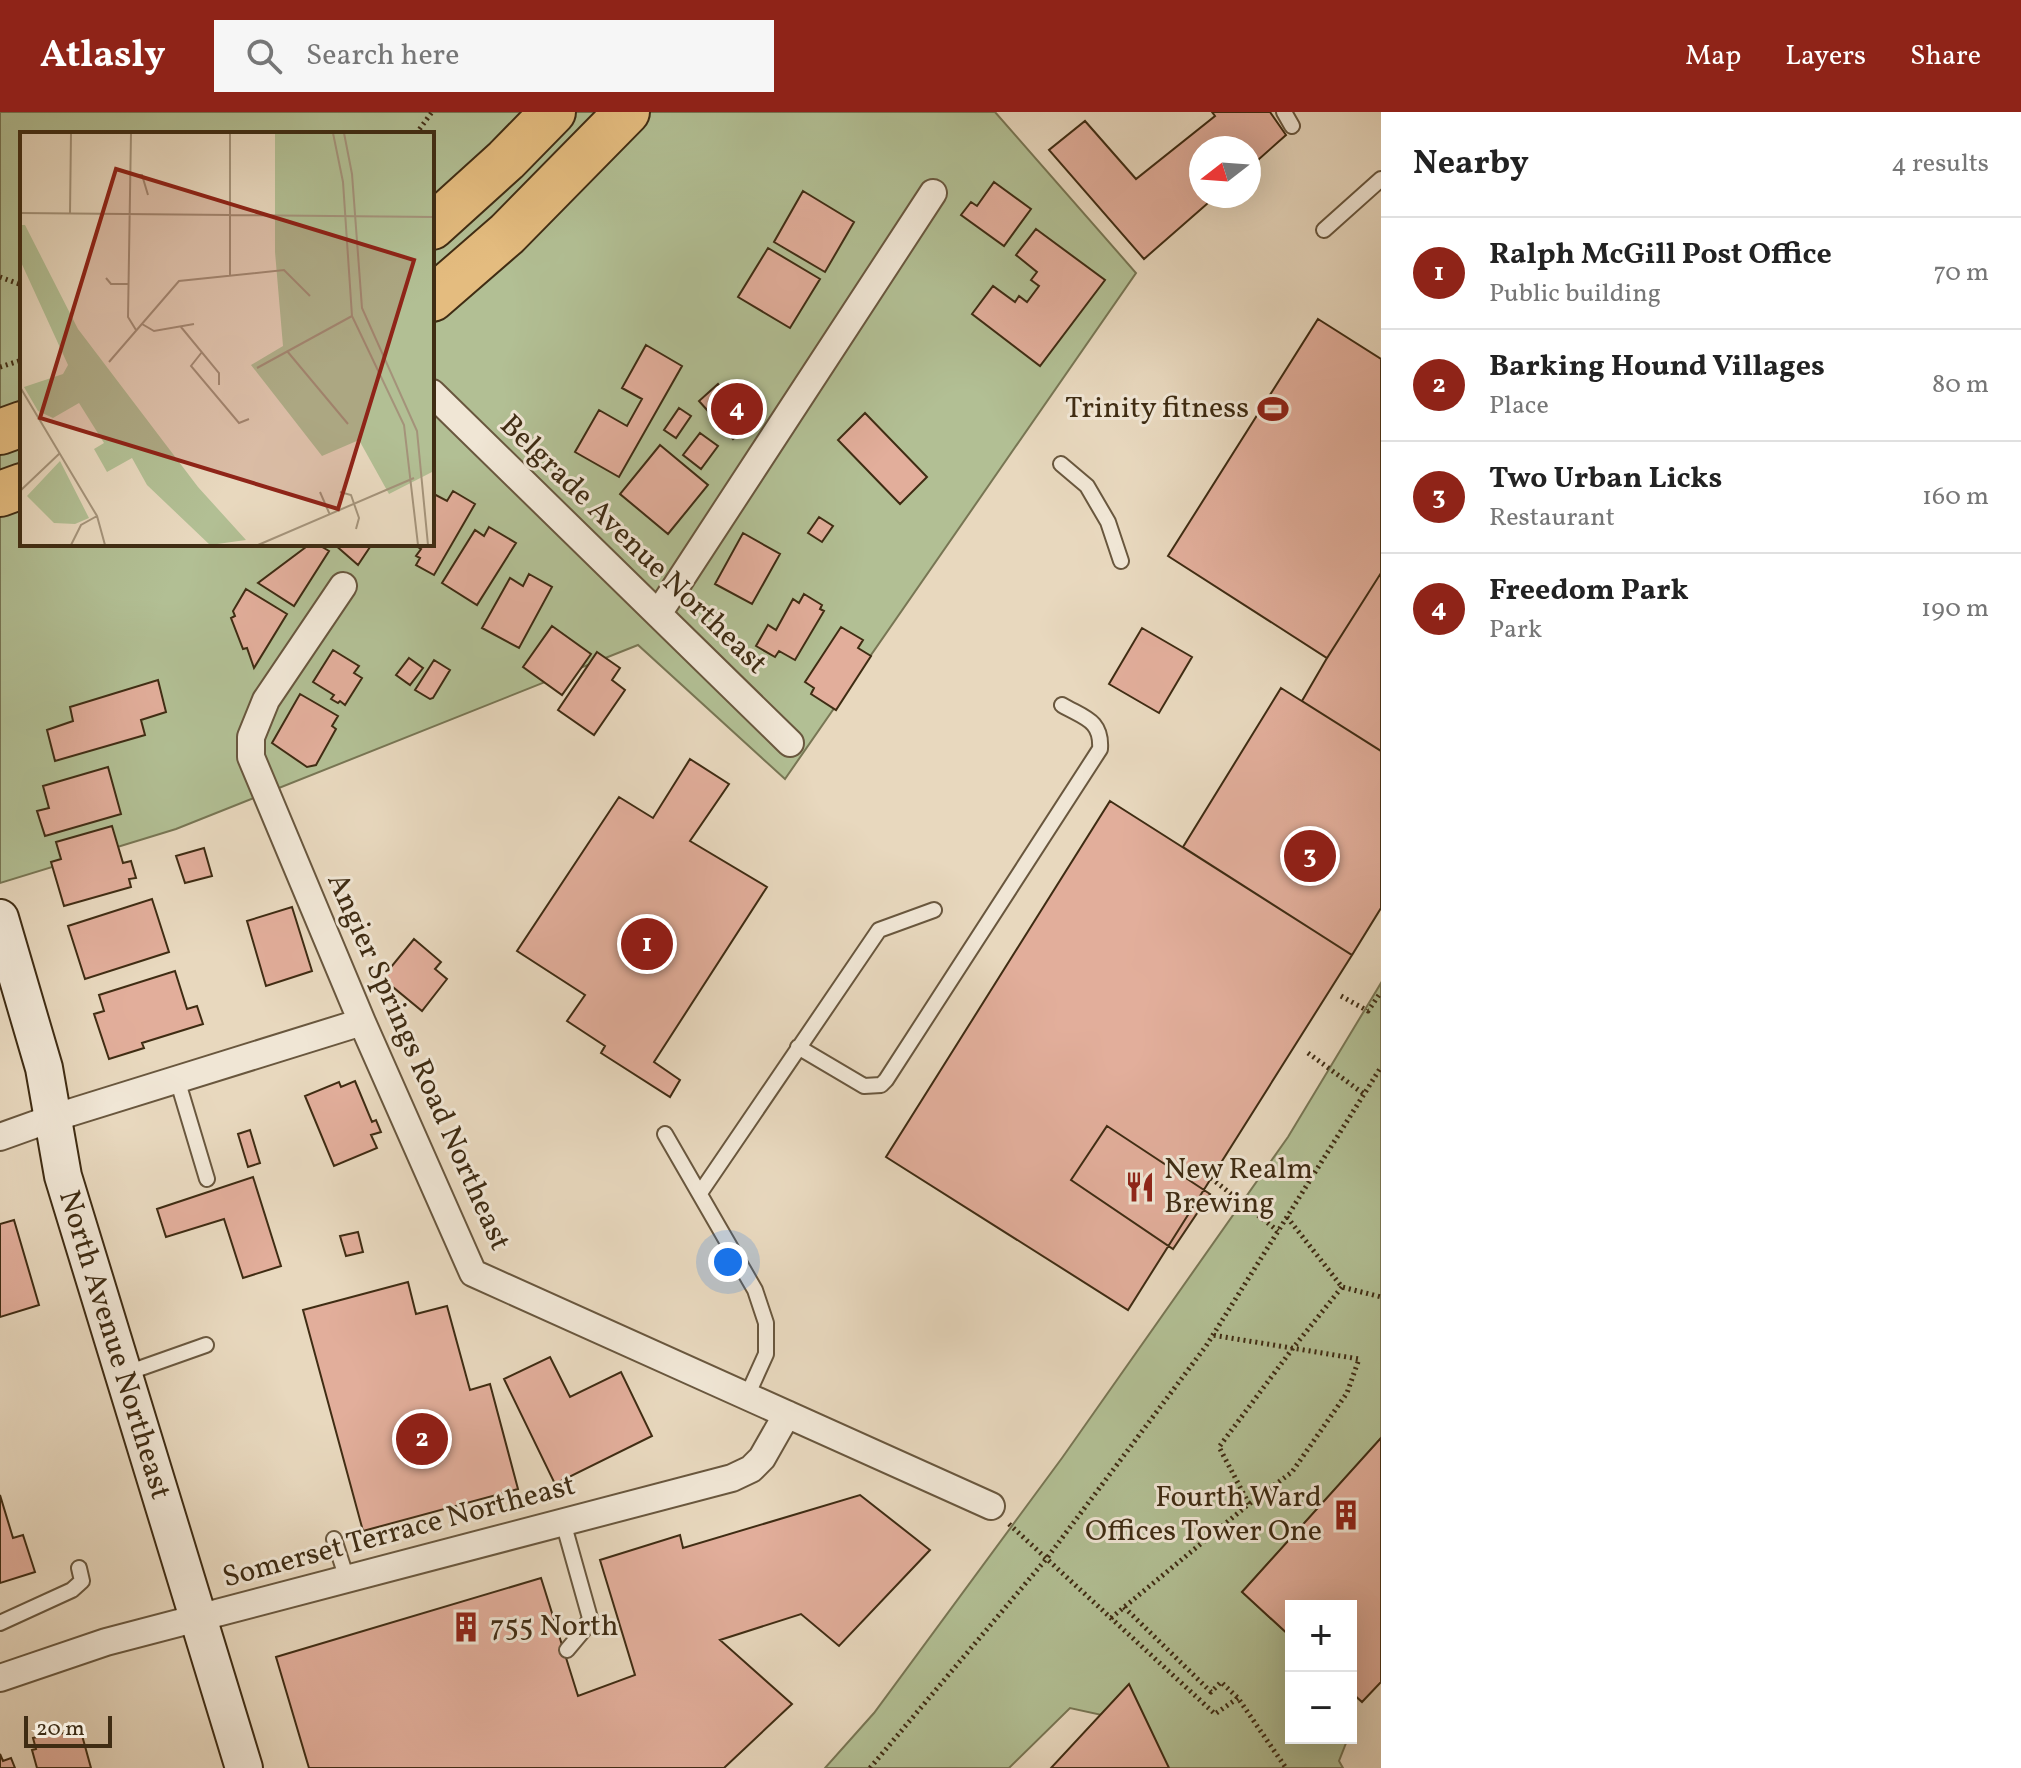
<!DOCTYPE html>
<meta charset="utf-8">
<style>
:root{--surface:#fff;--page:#f6f6f6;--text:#222;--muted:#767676;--line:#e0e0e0;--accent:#8f2418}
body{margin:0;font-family:Vollkorn,serif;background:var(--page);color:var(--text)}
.controls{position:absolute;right:24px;bottom:24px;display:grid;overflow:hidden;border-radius:0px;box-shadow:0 8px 32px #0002}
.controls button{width:72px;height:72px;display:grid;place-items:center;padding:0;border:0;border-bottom:2px solid var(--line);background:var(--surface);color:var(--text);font:40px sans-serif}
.compass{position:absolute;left:1189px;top:24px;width:72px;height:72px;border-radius:50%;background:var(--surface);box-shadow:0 8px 32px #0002;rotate:253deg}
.scale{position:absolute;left:24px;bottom:20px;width:88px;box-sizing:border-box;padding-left:8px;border:4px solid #3f2c13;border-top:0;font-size:22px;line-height:28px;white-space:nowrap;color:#3f2c13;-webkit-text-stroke:6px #f0e6d5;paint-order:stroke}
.you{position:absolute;left:728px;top:1150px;width:28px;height:28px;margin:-20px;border:6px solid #fff;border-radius:50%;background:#1a73e8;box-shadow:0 0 0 12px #1a73e833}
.badge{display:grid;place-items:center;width:52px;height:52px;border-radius:50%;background:var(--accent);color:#fff;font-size:26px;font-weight:700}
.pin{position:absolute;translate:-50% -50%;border:4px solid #fff;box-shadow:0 2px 8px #0006}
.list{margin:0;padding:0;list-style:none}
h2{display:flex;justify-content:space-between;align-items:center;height:104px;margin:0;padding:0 32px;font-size:34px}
h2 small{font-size:26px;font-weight:400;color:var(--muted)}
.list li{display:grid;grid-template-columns:52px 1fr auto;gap:24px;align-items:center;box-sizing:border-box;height:112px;padding:0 32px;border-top:2px solid var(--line)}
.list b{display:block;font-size:30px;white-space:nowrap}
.list p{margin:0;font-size:26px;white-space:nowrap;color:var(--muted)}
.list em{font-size:26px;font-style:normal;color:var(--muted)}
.icon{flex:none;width:44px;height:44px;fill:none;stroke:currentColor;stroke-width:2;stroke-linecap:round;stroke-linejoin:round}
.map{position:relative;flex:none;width:1381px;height:1656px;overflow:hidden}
header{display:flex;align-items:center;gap:48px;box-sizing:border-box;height:112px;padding:0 40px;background:var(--accent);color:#fff}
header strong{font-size:38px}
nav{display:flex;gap:44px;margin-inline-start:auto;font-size:28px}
.search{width:560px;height:72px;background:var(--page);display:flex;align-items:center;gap:20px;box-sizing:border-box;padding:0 28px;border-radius:0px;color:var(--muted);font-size:30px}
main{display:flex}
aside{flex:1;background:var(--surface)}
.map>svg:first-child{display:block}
</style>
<header>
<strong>Atlasly</strong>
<div class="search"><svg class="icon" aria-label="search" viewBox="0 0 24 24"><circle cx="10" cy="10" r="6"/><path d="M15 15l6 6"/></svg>Search here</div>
<nav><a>Map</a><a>Layers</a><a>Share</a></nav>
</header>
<main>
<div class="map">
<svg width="1381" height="1656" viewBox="0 0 1381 1656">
<rect width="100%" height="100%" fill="#e8d8be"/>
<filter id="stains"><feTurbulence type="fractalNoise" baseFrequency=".0025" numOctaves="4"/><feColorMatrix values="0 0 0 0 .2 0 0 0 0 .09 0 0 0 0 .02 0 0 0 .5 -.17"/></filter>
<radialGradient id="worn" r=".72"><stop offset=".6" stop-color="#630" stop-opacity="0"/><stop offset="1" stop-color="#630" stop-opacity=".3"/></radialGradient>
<!-- green -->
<path fill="#b2bf94" stroke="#787654" stroke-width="2" fill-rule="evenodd" d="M0,0H995L1136,161L785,667L638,533L176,717L0,771ZM22,22H432V432H22Z
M1381,871V1326L1242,1480L1291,1525V1626H1348L1339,1649L1343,1656H1147L1125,1608L1070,1596L1009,1656H825L874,1601L1062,1346L1288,1025Z"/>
<!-- building -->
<path fill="#e2ae9b" stroke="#3f2c13" stroke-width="2" d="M1212,0H1270L1286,23L1249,56V36H1201V84H1216L1144,147L1049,38L1085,9L1136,67L1215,4Z
M994,70L1031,97L1004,134L961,103L971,90L977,94Z
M803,79L854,110L825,160L774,130Z
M1036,117L1105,168L1040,254L972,202L993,174L1015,190L1019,184L1027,190L1039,174L1031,168L1037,160L1016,143Z
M768,136L820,167L790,216L738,185Z
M1318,207L1381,247V461L1327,546L1168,444Z
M646,233L682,254L619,365L575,340L599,298L627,314L642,287L622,276Z
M718,272L752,311L733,327L699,289Z
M679,296L691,304L676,326L664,318Z
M865,301L927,365L900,392L838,328Z
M700,321L718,334L701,357L683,343Z
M660,333L708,373L668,422L620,382Z
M453,379L475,392L434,463L416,453L420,446L416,444L421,437L413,432H432V381L447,389Z
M819,405L833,414L822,430L808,421Z
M489,415L516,431L477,493L442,471L475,418L484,424Z
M743,421L780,442L752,492L715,472Z
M310,432H317L329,439L294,494L258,471Z
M334,432H372L358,453Z
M1381,461V639L1302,589L1327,546Z
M529,462L552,475L519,536L482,516L510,466L523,474Z
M246,477L287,502L254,556L247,536L243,537L231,506L235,504L233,499Z
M804,482L822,493L820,497L824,499L795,548L779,539L775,545L756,534L768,513L776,518L793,487L799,491Z
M552,514L591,542L562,583L523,555Z
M841,515L863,528L858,536L871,544L836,598L811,582L814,576L805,570Z
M1142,516L1192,545L1159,601L1109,572Z
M333,538L359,554L354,561L362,566L345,593L340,589L338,591L331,587L334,583L313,570Z
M597,540L620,556L612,568L625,578L594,623L558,598Z
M409,546L423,556L410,573L396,563Z
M434,548L450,558L433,586L430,587L415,578Z
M158,568L166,600L141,608L145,623L55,649L47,618L73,609L70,595Z
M1281,576L1381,639V796L1352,843L1183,735Z
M300,582L338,604L332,614L336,617L316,653L307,655L272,631Z
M690,647L729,672L690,729L767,775L654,950L680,968L670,985L601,941L605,934L567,909L585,883L517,839L619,685L653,706Z
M108,655L121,702L45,724L37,699L49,696L43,674Z
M1110,689L1352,843L1128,1198L886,1045Z
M112,714L123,751L131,749L136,766L129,767L131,775L64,794L51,750L61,747L56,730Z
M204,736L212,764L185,771L176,744Z
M152,787L169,840L85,867L68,814Z
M292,795L312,859L266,874L247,809Z
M414,827L441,850L435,857L447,867L422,899L382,866Z
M175,859L187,897L197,894L203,912L142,931L144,936L109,947L94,902L104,899L99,883Z
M355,969L372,1010L376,1008L381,1020L371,1023L377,1036L334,1054L305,984L339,970L341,975Z
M1107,1014L1210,1082L1173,1137L1071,1068Z
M250,1018L260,1051L248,1055L238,1022Z
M253,1065L281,1154L243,1166L224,1107L166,1125L157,1097Z
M14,1108L39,1193L0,1205V1112Z
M358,1120L363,1140L346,1144L340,1124Z
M408,1170L416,1202L447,1194L470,1278L490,1272L518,1377L363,1419L303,1198Z
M550,1245L570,1285L621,1260L652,1324L555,1372L504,1267Z
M1381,1326V1570L1362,1590L1351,1580V1494H1291V1525L1242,1480Z
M0,1383L13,1426L23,1423L35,1460L0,1471Z
M860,1383L930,1438L839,1534L801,1502L720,1528L792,1592L724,1656H309L276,1545L541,1466L578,1584L635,1563L600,1448L680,1423L683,1436Z
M1129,1572L1169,1656H1051Z
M58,1613L60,1622L80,1616L91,1656H37L32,1638L36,1637L33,1626L42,1624L41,1619Z
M0,1642L3,1649L11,1646L15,1656H0Z"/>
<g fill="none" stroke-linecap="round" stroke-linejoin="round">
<!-- lane casing -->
<g stroke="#69573e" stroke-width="18">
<path id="lane" d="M1284,0L1292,14
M1324,118L1381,67
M1061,352L1087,374L1108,410L1121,449
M798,935L864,974L881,973L886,968L1100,637C1102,608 1084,606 1062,593
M177,967L207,1067
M665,1022L755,1178L766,1211V1242L747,1284
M700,1081L879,818L934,798
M124,1262L206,1233
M563,1410L590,1506L583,1519L567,1538
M334,1427L347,1467
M0,1511L72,1478L82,1469L79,1456"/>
</g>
<!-- street casing -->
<g stroke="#69573e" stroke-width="30">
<path id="street" d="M432,281L790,631
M343,474L266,588L251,625V645L362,910L473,1161L991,1394
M658,502L933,81
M0,1025L53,1006L362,910
M0,1566L106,1530L732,1366L751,1357L762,1346L787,1302"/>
</g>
<!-- secondary casing -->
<g stroke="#3f2c13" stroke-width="40">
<path id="secondary" d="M0,806L44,956L63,1064L244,1656"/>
</g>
<!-- highway casing -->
<g stroke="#3f2c13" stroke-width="48">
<path id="highway" d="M432,115L506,48L553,0
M432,187L507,122L627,0
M0,320L22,312
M0,382L22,374"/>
</g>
<!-- path -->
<path stroke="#3f2c13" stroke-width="5" stroke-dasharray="2 4" stroke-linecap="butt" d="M416,22L432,0
M0,165L22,173
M0,255L22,248
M1341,884L1368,899L1381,880
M1308,941L1364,982
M1211,1066L1278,1119
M1287,1105L1342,1175L1381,1185
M1249,1392L1219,1335L1293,1236L1342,1175
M1009,1412L1215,1602L1238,1586
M1124,1495L1211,1580L1221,1570L1238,1586L1286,1656
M1111,1506L1249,1392L1292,1360L1347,1281L1359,1247L1212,1223
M870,1656L1047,1446L1206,1234L1381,955"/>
<!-- lane -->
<use href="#lane" stroke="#f0e6d5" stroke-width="14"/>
<!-- street -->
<use href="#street" stroke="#f0e6d5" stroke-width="26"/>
<!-- secondary -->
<use href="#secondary" stroke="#f0e6d5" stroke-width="36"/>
<!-- highway -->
<use href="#highway" stroke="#e4bc7f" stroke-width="44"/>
</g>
<!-- icons -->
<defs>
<g id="stadium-bare" transform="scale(2.4)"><path d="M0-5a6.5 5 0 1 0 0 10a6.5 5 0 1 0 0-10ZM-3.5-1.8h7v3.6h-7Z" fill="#8f2418" stroke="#f0e6d5" stroke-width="2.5" paint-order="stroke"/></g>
<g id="restaurant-bare" transform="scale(2.4)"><path d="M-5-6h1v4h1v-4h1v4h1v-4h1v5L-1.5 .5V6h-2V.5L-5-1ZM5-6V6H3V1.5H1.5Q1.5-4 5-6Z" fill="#8f2418" stroke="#f0e6d5" stroke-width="2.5" paint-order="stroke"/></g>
<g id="building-bare" transform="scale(2.4)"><path d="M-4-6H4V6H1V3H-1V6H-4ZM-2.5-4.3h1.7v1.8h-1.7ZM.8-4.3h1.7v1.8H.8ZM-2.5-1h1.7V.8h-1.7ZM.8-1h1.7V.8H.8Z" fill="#8f2418" stroke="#f0e6d5" stroke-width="2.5" paint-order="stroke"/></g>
</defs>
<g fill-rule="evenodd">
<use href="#stadium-bare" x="1273" y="297"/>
<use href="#restaurant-bare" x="1140" y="1075"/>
<use href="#building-bare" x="1346" y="1403"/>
<use href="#building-bare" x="466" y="1515"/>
</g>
<g text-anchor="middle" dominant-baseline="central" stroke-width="6" stroke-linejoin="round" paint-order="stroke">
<!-- poi labels -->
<g font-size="30" fill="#3f2c13" stroke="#f0e6d5" text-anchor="end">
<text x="1249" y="297">Trinity fitness</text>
<text x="1164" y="1058" text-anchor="start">New Realm<tspan x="1164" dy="34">Brewing</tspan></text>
<text x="1322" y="1386">Fourth Ward<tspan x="1322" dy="34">Offices Tower One</tspan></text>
<text x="490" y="1515" text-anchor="start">755 North</text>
</g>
<!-- street labels -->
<g font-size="30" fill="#3f2c13" stroke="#f0e6d5">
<text transform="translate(633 433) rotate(44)">Belgrade Avenue Northeast</text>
<text transform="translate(418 950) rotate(66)">Angier Springs Road Northeast</text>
<text transform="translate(114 1233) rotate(73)">North Avenue Northeast</text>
<text transform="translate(399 1420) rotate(-15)">Somerset Terrace Northeast</text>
</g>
</g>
<!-- overview -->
<g transform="translate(20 20)">
<rect width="414" height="414" fill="#e8d8be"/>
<path d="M255,1H414V339L369,362L339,308L302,324L231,233L263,214L255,120ZM0,93H5L58,197L178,355L226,408L190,413L127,353L112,326L87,340L74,317L84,311L59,271L33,286L18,279L4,255L43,242L48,233L0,128ZM40,329L69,386L55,392L34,391L7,364Z" fill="#b2bf94"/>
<path fill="none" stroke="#a4937a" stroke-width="2" d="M111,1L108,185L116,198M210,1V143M313,1L323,50L332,184L384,293L398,413M324,1L332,42L342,176L397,299L408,413M112,43H122L128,63M0,81L414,85M50,81L51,1M86,146L91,152H109M122,192L134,199L174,192M161,195L199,241V253M267,219L328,292M182,220L171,234L219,291L229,287M89,230L159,149L264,138L290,164M237,236L332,184M0,255L77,384L85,413M0,359L40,321M300,360L310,383M320,360L331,363L339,386L336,397M51,413L61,393L77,384M238,413L394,346"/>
<path fill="#8f2418" fill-opacity="0.15" stroke="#8f2418" stroke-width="4" d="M96,37L394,128L318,377L20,286Z"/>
<rect width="414" height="414" fill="none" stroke="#3f2c13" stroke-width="4"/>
</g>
<rect width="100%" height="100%" filter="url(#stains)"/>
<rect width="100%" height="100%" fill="url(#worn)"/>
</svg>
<div class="controls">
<button>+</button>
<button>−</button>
</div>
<svg class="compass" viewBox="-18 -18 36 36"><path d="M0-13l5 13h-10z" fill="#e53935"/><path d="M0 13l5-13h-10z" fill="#767676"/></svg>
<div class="scale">20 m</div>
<div class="you"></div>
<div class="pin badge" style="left:647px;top:832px">1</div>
<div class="pin badge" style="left:422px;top:1327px">2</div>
<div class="pin badge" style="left:1310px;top:744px">3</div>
<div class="pin badge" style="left:737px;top:297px">4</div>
</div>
<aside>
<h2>Nearby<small>4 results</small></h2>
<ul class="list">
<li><span class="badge">1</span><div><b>Ralph McGill Post Office</b><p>Public building</p></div><em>70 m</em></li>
<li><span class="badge">2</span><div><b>Barking Hound Villages</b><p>Place</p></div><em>80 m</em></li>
<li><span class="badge">3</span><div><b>Two Urban Licks</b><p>Restaurant</p></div><em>160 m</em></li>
<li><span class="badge">4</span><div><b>Freedom Park</b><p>Park</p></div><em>190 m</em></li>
</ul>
</aside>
</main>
